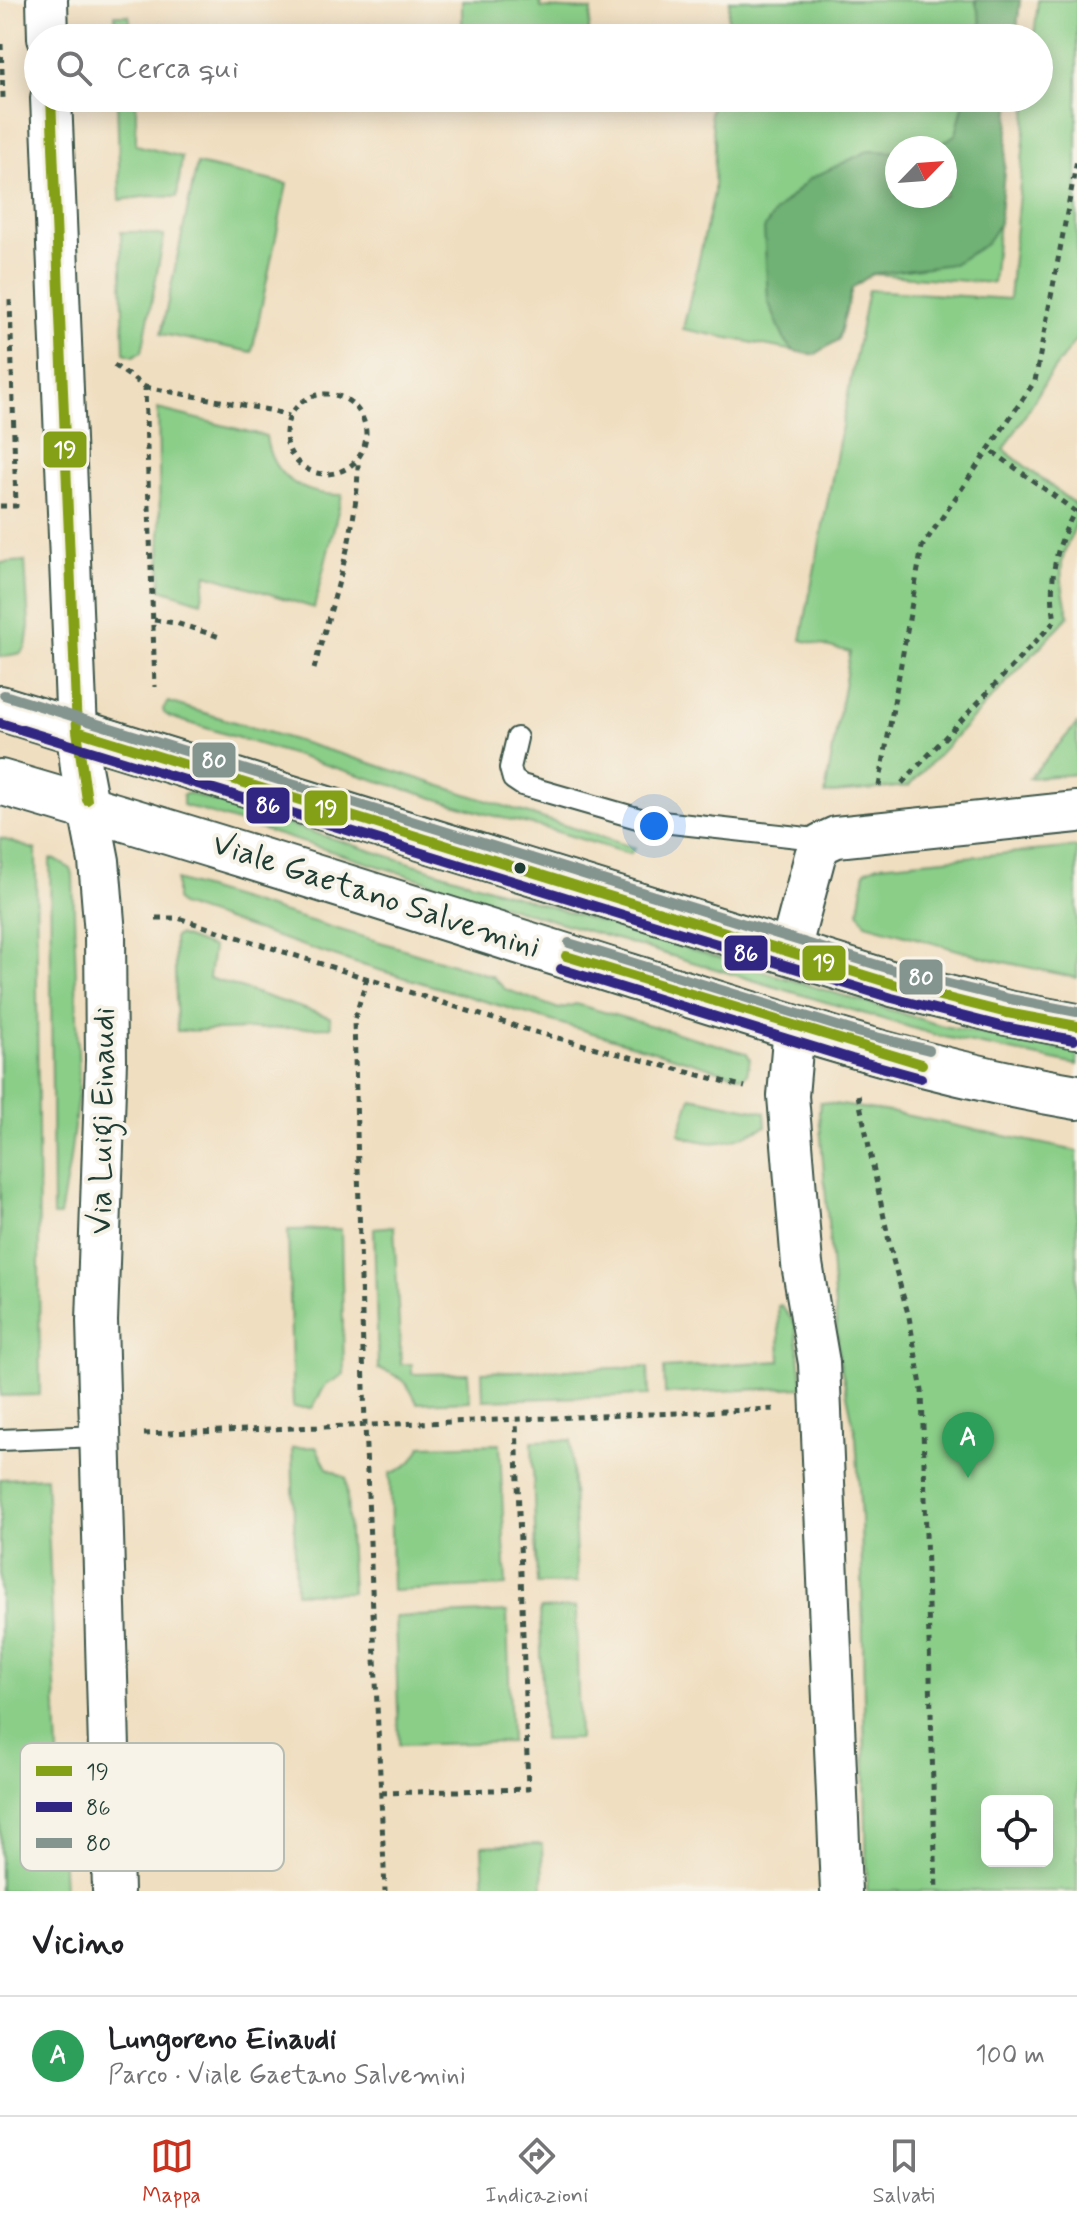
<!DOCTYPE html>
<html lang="it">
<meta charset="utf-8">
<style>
:root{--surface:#fff;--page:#f6f6f6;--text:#202124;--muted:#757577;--line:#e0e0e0;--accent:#c8321e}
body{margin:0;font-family:Mynerve,sans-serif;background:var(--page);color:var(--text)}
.controls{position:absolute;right:24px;bottom:24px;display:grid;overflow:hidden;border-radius:12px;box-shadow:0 4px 20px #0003}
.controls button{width:72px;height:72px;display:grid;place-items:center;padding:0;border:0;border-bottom:2px solid var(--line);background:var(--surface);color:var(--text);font:40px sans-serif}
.compass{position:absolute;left:885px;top:136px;width:72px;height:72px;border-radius:50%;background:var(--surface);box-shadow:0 4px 20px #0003;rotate:65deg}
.you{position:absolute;left:654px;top:826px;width:28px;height:28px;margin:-20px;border:6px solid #fff;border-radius:50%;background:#1a73e8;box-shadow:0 0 0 12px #1a73e833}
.badge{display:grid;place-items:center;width:52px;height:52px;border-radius:50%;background:var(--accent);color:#fff;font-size:26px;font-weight:700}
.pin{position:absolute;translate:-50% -66px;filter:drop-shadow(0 2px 4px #0008)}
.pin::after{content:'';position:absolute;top:42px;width:28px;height:24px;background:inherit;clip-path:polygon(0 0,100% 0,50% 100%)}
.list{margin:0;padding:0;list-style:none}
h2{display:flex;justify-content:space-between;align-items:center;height:104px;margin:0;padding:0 32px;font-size:34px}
h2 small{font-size:26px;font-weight:400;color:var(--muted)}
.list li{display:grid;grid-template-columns:52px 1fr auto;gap:24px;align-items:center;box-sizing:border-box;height:120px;padding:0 32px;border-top:2px solid var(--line)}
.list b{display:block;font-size:30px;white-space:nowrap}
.list p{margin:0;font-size:26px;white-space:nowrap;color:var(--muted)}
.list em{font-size:26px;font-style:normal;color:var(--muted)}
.icon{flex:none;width:44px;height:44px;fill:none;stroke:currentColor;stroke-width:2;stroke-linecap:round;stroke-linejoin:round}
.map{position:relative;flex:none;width:1077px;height:1891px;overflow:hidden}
.search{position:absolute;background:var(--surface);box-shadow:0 4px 20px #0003;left:24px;right:24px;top:24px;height:88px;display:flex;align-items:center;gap:20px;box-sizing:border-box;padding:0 28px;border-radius:44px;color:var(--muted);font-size:30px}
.sheet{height:224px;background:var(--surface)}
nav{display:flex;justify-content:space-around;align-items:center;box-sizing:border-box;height:112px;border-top:2px solid var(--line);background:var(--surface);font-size:22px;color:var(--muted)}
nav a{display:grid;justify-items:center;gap:4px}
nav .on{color:var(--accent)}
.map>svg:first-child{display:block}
</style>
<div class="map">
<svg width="1077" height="1891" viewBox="0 0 1077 1891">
<rect width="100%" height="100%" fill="#f7f3e8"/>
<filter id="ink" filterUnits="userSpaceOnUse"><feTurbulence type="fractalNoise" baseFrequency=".0125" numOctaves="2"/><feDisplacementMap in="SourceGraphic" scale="16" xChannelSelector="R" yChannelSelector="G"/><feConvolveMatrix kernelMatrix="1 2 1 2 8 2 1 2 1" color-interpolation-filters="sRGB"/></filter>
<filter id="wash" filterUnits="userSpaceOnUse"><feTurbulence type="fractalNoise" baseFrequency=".006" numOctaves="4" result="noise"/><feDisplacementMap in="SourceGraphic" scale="32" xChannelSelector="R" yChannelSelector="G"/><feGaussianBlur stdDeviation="1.8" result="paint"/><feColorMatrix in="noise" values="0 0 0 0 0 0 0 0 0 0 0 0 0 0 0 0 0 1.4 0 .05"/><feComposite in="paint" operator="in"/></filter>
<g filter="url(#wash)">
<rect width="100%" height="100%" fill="#f0dec0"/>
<!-- green -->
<path fill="#8ace88" stroke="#54865e" stroke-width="2" fill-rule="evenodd" d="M462,0H540L541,8L591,10L588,38H462Z
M730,0H1020L1016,38H726Z
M1038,0H1077V338L1049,376L1004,450L1077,506C1077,531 1071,532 1064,554C1058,574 1064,596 1069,616L909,786L825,794L850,652L801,640L868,290L1009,299L1028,98H1039V38H1034Z
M115,15H129L133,38H116Z
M117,98L136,100V145L182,157L177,197L150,196L120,200Z
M461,98H580L579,109L461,107Z
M713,98H1011L993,283L872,274L852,288L838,340L814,355L683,329L714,193L715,142L710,114ZM897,148H945V196H897Z
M197,164L287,184L252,352L161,334Z
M121,232H139L164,236L142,352L133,356L124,353Z
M158,409L266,436C271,478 303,495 342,495L314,608L207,574L201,602L161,589Z
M25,561L29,626L26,647L21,653L0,657V563Z
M168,702L364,761L635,848L630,854L541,827L486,814L170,717L164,713L163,709Z
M1077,724V774L1029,778Z
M188,793L528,900L943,1026L1077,1052V1065L939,1036L522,911L183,805V795Z
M0,838L36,850L40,1395L0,1396Z
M1077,847V978L986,958L866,924L859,912L865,871L878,865Z
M50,859H54L71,869L73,875L79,1086L69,1166L60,1216H53Z
M176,880L492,976L505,989L559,1009L576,1004L747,1053L750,1059L747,1074L742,1077L355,963L180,905L176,900Z
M178,935L213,948L209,978L330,1017L331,1027L177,1031L174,938Z
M691,1097L765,1112L766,1126C733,1141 714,1150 679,1134Z
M820,1102L890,1112L1077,1151V1891H867L861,1519L856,1437L839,1357L819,1113ZM987,1801H1047V1861H987Z
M394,1226L401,1364H412V1374L468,1373L470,1401L417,1403C409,1384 398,1373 378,1369L374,1228Z
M341,1229L344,1374L325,1386L312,1408H293L288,1230Z
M781,1305L795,1324L803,1387L665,1394L664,1368L780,1361L778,1306Z
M648,1367L649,1395L483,1400L482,1372Z
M571,1440L577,1583L537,1584L532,1441Z
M500,1444L506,1586L392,1591L390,1473C404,1470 416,1459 421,1446Z
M316,1447L327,1468L346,1478L352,1592L296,1593L292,1448Z
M46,1477L64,1891H0V1479Z
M576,1607L579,1739L543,1740L540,1609Z
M507,1612L511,1742L399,1745L395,1617Z
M542,1844L543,1891H484L482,1846Z"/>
<!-- forest -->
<path fill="#6fb174" stroke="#477754" stroke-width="2" d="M975,0H1020L1016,38H978L981,22Z
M965,98H1011L999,224L986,244L953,264L872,274L852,288L838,340L814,355L794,351L784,339L768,301L764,229L775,212L809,179L868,151L897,152V196H945V148H935L956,134Z"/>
</g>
<g filter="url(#ink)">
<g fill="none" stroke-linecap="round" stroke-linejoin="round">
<!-- lane casing -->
<g stroke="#3e5549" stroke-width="24">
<path id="lane" d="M517,738L510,768L513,779L522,785L644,820L807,838L821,844
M0,1440L99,1436"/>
</g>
<!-- street casing -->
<g stroke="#3e5549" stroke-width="44">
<path id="street" d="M47,0L48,38
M51,98L77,731L81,768L99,861L105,934L106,1060L97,1321L113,1891
M790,950L815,856L821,844L836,837L1077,812
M794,1027L788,1096L802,1264L819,1363L841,1891"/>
</g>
<!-- secondary casing -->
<g stroke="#3e5549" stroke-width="48">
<path id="secondary" d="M0,708L896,985L1007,1013L1077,1026
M0,782C211,843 419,910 629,976C777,1022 924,1072 1077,1097"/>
</g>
<!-- path -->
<path stroke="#3e5549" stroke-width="5" stroke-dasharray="6 6" stroke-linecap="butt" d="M1,44L3,98
M114,365L145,387L155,687
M145,387L274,411L289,416
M286 434a40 40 0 1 1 80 0a40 40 0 1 1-80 0Z
M0,506H16L10,300
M154,620L176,623L220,637
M314,669C332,601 359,531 358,459
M902,783L1055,621C1048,580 1055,548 1075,511L989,449
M879,786L922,547L1035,381L1077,160
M156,918H178L531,1031L745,1087
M367,978L354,1021L365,1425L385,1891
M858,1095L893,1260L909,1317L922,1391L936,1891
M144,1434L777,1409
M381,1793L528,1789L516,1420"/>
<!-- lane -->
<use href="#lane" stroke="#fff" stroke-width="20"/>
<!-- street -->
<use href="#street" stroke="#fff" stroke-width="40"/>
<!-- secondary -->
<use href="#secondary" stroke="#fff" stroke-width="44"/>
<!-- bus-1 casing -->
<g stroke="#f7f3e8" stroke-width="16">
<path id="bus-1" d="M51,98L77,731L87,800
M77,731L896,985L1007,1013L1077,1026
M566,956L922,1064"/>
</g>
<!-- bus-2 casing -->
<g stroke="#f7f3e8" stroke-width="16">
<path id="bus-2" d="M0,723L892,998L1004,1027L1074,1040
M561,969L852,1059L921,1078"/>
</g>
<!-- bus-3 casing -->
<g stroke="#f7f3e8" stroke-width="16">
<path id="bus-3" d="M4,695L900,972L1010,999L1077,1012
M569,943L860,1033L929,1050"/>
</g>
<!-- bus-1 -->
<use href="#bus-1" stroke="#84a017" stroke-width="10"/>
<!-- bus-2 -->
<use href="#bus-2" stroke="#312783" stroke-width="10"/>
<!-- bus-3 -->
<use href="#bus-3" stroke="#84948f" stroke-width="10"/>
</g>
</g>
<!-- markers -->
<circle fill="#1f3d34" stroke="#f7f3e8" stroke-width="3" cx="520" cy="868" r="7"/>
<g text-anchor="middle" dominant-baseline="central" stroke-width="8" stroke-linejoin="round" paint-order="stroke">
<!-- street labels -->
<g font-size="32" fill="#1f3d34" stroke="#f7f3e8">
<text transform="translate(376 896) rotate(18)">Viale Gaetano Salvemini</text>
<text transform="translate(103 1121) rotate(-89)">Via Luigi Einaudi</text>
</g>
</g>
<!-- legend -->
<rect x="20" y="1743" width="264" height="128" rx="12" fill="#f7f3e8" stroke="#b6bcb2" stroke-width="2"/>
<rect x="36" y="1766" width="36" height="10" fill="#84a017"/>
<rect x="36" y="1802" width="36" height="10" fill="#312783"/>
<rect x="36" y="1838" width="36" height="10" fill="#84948f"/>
<g font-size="22" fill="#1f3d34">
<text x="86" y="1779">19</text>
<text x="86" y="1815">86</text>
<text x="86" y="1851">80</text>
</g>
<g stroke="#f7f3e8" stroke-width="3">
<rect x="42" y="430" width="46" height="39" rx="8" fill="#84a017"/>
<rect x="191" y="741" width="46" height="38" rx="8" fill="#84948f"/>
<rect x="245" y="786" width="46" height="39" rx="8" fill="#312783"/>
<rect x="303" y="789" width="46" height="38" rx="8" fill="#84a017"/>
<rect x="723" y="934" width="46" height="38" rx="8" fill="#312783"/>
<rect x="801" y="944" width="46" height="38" rx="8" fill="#84a017"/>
<rect x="898" y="958" width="46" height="38" rx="8" fill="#84948f"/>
</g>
<g font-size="22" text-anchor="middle" font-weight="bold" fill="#fff">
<text x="65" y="457">19</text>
<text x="214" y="768">80</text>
<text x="268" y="813">86</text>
<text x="326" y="816">19</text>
<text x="746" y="961">86</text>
<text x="824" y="970">19</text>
<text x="921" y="985">80</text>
</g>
</svg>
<div class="controls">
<button><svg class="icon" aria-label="locate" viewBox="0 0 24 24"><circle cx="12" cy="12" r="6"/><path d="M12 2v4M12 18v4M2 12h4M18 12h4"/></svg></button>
</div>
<svg class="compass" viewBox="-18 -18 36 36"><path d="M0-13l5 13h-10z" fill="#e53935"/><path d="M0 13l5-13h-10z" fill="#757577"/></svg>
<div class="you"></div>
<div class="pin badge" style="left:968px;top:1478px;background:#2e9e5b">A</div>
<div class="search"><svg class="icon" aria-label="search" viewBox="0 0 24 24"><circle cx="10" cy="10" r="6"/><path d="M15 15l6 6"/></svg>Cerca qui</div>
</div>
<section class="sheet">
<h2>Vicino<small></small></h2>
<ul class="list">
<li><span class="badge" style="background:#2e9e5b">A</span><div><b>Lungoreno Einaudi</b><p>Parco · Viale Gaetano Salvemini</p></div><em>100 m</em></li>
</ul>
</section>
<nav>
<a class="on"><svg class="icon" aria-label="map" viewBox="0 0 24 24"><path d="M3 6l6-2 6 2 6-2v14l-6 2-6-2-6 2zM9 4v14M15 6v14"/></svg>Mappa</a>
<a><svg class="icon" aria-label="directions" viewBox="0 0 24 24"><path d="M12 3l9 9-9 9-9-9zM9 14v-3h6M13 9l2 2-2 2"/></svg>Indicazioni</a>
<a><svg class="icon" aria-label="saved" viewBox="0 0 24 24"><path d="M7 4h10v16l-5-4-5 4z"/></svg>Salvati</a>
</nav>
